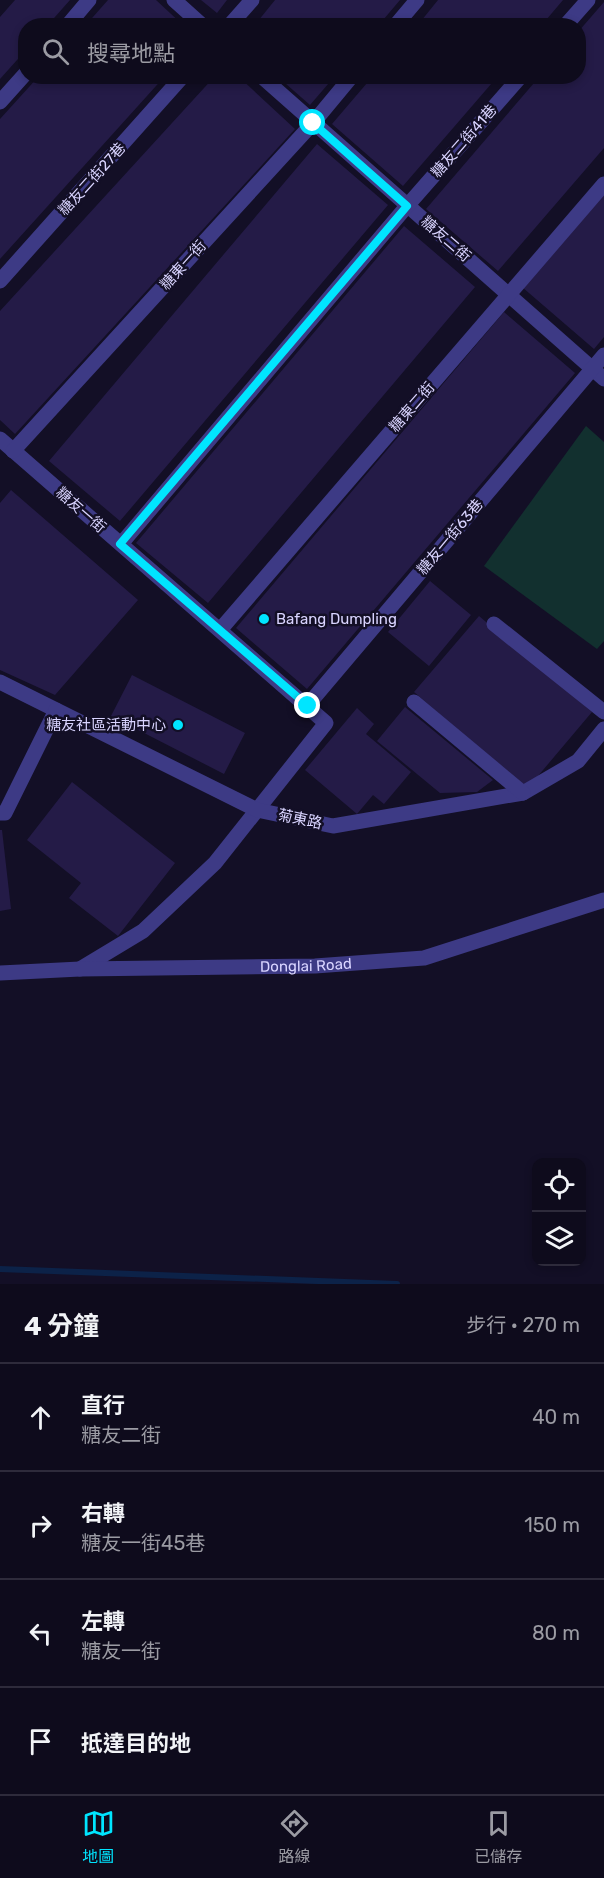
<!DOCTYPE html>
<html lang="zh-TW">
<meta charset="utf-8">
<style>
:root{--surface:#0e0b1c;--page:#171425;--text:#f1f3f6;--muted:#9b9ba3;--line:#2e2b3b;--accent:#00e5ff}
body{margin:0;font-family:Rubik,"Noto Sans TC",sans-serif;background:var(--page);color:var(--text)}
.controls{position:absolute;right:18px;bottom:18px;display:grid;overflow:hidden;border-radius:12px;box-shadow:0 3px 9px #0003}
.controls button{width:54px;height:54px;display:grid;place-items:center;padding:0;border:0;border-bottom:2px solid var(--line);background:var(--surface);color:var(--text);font:30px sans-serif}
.stop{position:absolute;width:18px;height:18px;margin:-14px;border:4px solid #00e5ff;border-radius:50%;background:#fff}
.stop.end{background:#00e5ff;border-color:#fff;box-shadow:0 2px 6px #0008}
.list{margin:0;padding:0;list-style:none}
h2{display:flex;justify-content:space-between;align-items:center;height:78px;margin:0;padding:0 24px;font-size:26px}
h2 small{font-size:20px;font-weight:400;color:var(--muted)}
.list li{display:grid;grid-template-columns:39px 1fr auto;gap:18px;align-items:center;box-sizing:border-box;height:108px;padding:0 24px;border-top:2px solid var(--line)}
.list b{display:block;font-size:22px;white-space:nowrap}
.list p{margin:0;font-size:20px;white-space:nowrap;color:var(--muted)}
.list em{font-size:20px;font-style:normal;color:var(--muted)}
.icon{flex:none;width:33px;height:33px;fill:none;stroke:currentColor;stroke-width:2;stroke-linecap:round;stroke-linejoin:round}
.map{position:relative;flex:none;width:604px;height:1284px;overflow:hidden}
.search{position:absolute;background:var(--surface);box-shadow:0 3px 9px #0003;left:18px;right:18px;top:18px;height:66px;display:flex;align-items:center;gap:15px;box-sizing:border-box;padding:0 21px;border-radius:24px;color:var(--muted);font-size:22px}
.sheet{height:510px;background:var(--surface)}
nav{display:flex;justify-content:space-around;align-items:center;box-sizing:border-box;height:84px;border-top:2px solid var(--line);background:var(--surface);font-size:16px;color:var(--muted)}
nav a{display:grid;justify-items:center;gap:3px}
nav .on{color:var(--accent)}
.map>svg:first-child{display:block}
</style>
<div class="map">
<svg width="604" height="1284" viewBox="0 0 604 1284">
<rect width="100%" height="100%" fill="#130f26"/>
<!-- green -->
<path fill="#12302f" d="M586,426L604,442V641L597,649L484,566Z"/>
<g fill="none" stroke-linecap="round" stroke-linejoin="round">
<!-- stream -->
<path stroke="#0c2248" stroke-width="6" d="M0,1269L397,1284"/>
</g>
<!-- building -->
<path fill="#241b47" d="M15,0H70L47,26H26V50L0,79V17Z
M108,0H156L184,26H85Z
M201,0H227L217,13Z
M275,0H400L378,26H254Z
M438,0H563L541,26H417Z
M604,2V148L498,271L426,209L540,76H578V32Z
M39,76H165L0,259V119Z
M215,76H238L295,129L15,434L0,420V311Z
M277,76H335L310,105Z
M373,76H498L403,186L332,124Z
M317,144L388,205L120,521L49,461Z
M604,192V337L594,349L522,287Z
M404,226L475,287L208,603L136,543Z
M504,312L575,373L307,689L236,628Z
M11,490L138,600L55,695L0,670V503Z
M430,581L471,615L429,666L388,632Z
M479,616L592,712L527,789L414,692Z
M132,675L245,733L224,774L111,716Z
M405,707L493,780L477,792L440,793L377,741Z
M357,708L374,724L366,734L411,772L384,804L373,795L357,814L305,770Z
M72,782L175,863L118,936L69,898L81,883L27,840Z
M0,830H2L11,909L0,911Z"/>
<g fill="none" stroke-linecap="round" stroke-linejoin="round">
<!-- minor -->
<g stroke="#3d3a85" stroke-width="15">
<path d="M174,0L203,26"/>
<path d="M67,26L89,0"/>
<path d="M229,26L252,0"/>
<path d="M395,26L417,0"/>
<path d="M565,26L588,0"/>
<path d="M261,76L604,379"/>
<path d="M0,102L26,73"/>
<path d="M0,281L183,76"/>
<path d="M0,439L326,723L215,863L143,931L80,969"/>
<path d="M13,451L313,123L352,76"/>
<path d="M121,544L407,206L521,76"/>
<path d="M494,624L604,712"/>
<path d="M220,630L604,184"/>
<path d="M0,682L257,810L333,826L523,793L578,761L604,729"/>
<path d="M414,702L523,793"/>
<path d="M307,706L604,355"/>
<path d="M0,813H5L56,710"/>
<path id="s1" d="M0,973L80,969L315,966L424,958L604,900"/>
</g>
</g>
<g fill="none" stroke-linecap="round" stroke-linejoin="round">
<!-- route -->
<path stroke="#00e5ff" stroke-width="8" d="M308,706L120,544L407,206L313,123"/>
</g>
<!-- markers -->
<g fill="#00e5ff" stroke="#130f26" stroke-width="2">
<circle cx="264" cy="619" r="6"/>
<circle cx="178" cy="725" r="6"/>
</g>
<g text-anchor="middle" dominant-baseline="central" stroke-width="5" stroke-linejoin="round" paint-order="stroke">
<!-- street labels -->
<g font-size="15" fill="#d9d4ff" stroke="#130f26">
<text transform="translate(464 141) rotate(-49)">糖友二街41巷</text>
<text transform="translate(92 179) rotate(-48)">糖友二街27巷</text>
<text transform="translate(446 239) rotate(41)">糖友二街</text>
<text transform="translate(183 265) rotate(-48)">糖東一街</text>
<text transform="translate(412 407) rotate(-49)">糖東二街</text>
<text transform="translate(81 510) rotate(41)">糖友一街</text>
<text transform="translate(450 537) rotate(-50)">糖友一街63巷</text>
<text transform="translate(300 819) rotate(12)">菊東路</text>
<text stroke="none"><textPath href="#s1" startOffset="306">Donglai Road</textPath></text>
</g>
<!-- poi labels -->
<g font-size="15" fill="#d9d4ff" stroke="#130f26" text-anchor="start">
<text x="276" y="619">Bafang Dumpling</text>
<text x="166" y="725" text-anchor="end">糖友社區活動中心</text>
</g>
</g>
</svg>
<div class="controls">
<button><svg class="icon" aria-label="locate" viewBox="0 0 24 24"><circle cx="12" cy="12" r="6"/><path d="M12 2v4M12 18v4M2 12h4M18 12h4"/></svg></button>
<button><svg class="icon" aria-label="layers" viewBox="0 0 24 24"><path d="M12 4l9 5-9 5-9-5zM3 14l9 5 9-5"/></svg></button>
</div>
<div class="stop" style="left:313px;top:123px"></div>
<div class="stop end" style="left:308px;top:706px"></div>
<div class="search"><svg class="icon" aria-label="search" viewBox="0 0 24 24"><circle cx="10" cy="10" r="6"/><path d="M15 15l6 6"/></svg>搜尋地點</div>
</div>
<section class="sheet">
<h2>4 分鐘<small>步行 · 270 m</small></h2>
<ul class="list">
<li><svg class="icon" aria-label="ahead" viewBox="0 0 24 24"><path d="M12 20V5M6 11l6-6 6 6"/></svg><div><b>直行</b><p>糖友二街</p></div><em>40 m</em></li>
<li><svg class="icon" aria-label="right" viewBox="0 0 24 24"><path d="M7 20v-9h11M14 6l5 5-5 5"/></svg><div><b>右轉</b><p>糖友一街45巷</p></div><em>150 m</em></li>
<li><svg class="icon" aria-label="left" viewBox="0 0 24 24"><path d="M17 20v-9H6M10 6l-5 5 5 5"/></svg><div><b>左轉</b><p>糖友一街</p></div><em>80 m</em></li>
<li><svg class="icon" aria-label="arrive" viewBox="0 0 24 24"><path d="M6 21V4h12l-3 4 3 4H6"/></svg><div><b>抵達目的地</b></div></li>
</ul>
</section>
<nav>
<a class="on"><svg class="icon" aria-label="map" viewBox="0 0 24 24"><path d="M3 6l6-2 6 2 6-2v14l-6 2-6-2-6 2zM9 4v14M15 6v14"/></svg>地圖</a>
<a><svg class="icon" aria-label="directions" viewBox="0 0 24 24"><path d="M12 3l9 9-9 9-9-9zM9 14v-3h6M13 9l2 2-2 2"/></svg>路線</a>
<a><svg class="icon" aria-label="saved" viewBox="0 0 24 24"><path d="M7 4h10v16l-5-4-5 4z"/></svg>已儲存</a>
</nav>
